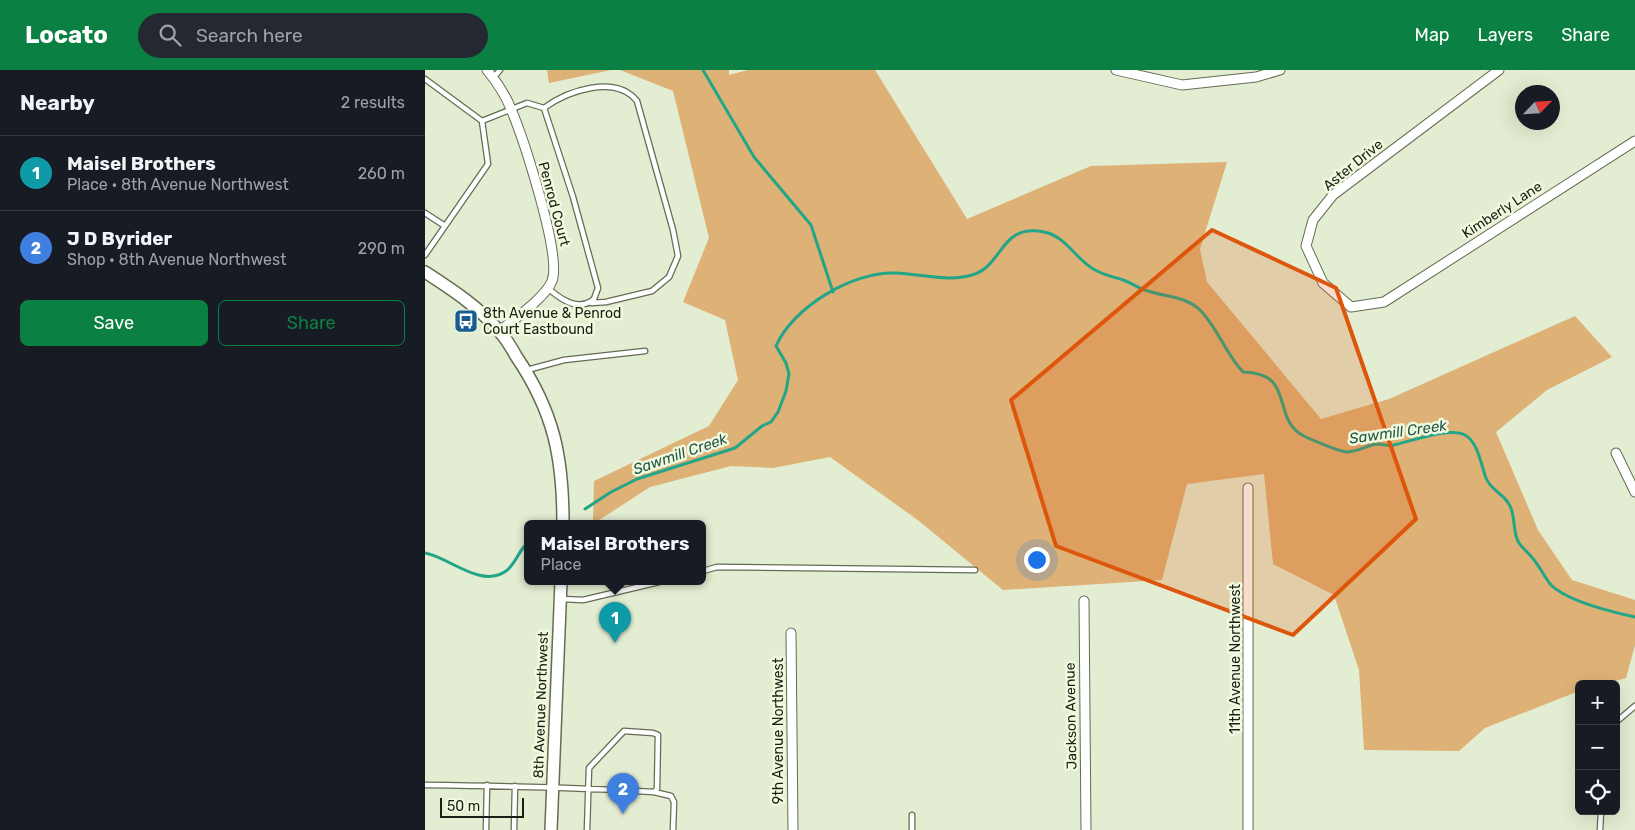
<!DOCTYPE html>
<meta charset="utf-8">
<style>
:root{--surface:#171b24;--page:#242831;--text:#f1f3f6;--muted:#9ea1a6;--line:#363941;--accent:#0b8043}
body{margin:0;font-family:Rubik,sans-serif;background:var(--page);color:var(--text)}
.controls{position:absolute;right:15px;bottom:15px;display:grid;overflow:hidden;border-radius:8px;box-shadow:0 5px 20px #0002}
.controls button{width:45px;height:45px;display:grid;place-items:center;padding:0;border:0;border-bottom:1px solid var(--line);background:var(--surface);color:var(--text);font:25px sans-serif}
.compass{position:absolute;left:1090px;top:15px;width:45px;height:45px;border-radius:50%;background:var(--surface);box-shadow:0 5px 20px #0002;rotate:65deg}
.scale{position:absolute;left:15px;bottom:12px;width:84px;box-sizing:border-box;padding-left:5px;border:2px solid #1b1e14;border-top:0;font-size:14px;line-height:18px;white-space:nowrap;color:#1b1e14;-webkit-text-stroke:4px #f0fade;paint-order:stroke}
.you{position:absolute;left:611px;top:489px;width:18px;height:18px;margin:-12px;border:4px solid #fff;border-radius:50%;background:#1a73e8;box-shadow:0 0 0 8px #1a73e833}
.badge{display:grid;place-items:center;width:32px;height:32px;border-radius:50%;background:var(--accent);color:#fff;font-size:16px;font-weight:700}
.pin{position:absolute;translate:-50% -41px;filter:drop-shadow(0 1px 2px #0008)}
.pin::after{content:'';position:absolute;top:26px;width:18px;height:15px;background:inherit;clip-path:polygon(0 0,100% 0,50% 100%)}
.popup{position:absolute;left:99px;top:450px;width:182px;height:65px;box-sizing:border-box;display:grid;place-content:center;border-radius:8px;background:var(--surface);filter:drop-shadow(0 1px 4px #0005);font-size:16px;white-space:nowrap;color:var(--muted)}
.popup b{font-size:19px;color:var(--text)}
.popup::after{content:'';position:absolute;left:50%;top:100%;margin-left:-10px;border:10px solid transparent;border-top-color:var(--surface)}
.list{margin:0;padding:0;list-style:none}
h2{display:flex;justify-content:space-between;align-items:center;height:65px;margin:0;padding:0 20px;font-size:21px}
h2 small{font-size:16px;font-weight:400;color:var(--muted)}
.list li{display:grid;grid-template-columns:32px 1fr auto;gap:15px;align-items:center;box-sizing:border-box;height:75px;padding:0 20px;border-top:1px solid var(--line)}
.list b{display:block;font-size:19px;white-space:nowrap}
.list p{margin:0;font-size:16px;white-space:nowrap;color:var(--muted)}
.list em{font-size:16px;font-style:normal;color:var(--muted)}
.actions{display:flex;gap:10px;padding:15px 20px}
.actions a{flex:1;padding:11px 0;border:1px solid var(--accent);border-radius:8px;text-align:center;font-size:18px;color:var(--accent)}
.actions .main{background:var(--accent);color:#fff}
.icon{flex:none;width:28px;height:28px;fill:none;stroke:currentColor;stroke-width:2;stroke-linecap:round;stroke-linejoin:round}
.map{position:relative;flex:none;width:1210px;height:760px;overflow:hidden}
header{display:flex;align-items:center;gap:30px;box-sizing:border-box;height:70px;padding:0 25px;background:var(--accent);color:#fff}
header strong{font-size:24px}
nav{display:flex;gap:28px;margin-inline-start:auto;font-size:18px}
.search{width:350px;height:45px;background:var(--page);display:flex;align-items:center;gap:12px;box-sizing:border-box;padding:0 18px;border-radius:28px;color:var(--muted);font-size:19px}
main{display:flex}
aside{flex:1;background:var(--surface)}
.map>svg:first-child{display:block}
</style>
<header>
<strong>Locato</strong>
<div class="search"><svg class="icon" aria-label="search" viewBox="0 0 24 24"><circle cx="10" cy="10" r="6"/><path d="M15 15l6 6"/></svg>Search here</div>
<nav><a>Map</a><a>Layers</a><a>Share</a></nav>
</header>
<main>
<aside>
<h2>Nearby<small>2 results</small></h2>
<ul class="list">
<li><span class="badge" style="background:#0f9aa8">1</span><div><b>Maisel Brothers</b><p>Place · 8th Avenue Northwest</p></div><em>260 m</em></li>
<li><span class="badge" style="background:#3f7fe0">2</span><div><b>J D Byrider</b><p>Shop · 8th Avenue Northwest</p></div><em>290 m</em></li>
</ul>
<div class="actions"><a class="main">Save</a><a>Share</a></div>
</aside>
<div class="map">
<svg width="1210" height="760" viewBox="0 0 1210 760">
<rect width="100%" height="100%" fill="#e3edd1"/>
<!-- green -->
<path fill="#deb176" d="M122,0H186L124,13Z
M195,0H304V5L323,0H450L542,149L666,96L802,92L775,179L782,212L896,349L964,329L1150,246L1187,287L1122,320L1071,362L1113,460L1147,510L1210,530V575L1201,608L1180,614H1154V621L1060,658L1034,681L939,680L934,600L909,525L848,494L839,404L762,414L737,510L578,520L494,451L405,387L348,398L306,396L225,417L168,454L169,411L284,356L313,310L300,250L258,232L284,168L248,21Z"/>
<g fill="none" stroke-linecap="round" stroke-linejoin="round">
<!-- stream -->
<path stroke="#23a587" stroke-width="3" d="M278,0L329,87L386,155L408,222
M160,439L186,422L212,409L310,378L337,356L346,352L353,342L361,321L364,304L361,293L351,276C368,237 428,201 471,203C496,204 525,213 550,204C578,194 576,153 619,162C641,166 652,191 670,200C679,205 689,207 698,210C707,213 714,219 723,221C741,227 760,226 775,240C793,258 800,283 818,302C872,303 845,349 879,366C887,370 913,381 921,382C932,382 941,376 951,374C957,374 963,376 969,375C987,371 1023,357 1040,365C1053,372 1056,395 1061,408C1066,421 1080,424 1085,436C1091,448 1087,462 1094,473C1098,479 1105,484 1109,490C1115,497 1120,508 1126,515C1142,531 1187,542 1210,547
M0,483C24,487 56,519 81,501C91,494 93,481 102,474"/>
<!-- service casing -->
<g stroke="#646c54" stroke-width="7">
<path id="service" d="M68,8L75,0
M0,9L57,51L102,33L119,38L148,127L173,218L169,229C154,242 135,229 123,218
M119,38C142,21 190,4 212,31L248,160L253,186L244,207L227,221L181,232L166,233
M0,143L20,156
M0,185L63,94L57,51
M102,300L139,290L220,281
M278,501L292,497L550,500
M137,529L158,530L234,512
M1191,652L1210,636
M0,715C76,716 152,717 229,722L232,719L233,665L228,663L199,661L164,698L162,760
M229,722L246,726L249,732L248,760
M487,745V760
M61,760L62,715
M89,760L90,716
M1175,760L1176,741"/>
</g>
<!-- minor casing -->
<g stroke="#646c54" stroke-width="11">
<path id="minor" d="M62,0C72,12 80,24 86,39C98,68 137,185 127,211C120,228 89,249 75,261
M691,0L757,15L831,7L855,0
M1074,0L908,125L888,150L881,176L898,213L926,237L959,232L1210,71
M1191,383L1210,422
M659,531L661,760
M366,563L368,760
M823,760V418"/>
</g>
<!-- tertiary casing -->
<g stroke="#646c54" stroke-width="14">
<path id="tertiary" d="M0,202C26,219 54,237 74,261C81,268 86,277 91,286C129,342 138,387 138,454
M126,760L136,512"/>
</g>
<!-- service -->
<use href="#service" stroke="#fff" stroke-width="4.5"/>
<!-- minor -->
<use href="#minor" stroke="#fff" stroke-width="9"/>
<!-- tertiary -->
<use href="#tertiary" stroke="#fff" stroke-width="11"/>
</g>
<!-- marked area -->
<path fill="#de560c" fill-opacity="0.2" stroke="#de560c" stroke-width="4" stroke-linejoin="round" d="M787,160L911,218L991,449L868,565L631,476L586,330Z"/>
<!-- icons -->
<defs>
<g id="bus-square" transform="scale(1.25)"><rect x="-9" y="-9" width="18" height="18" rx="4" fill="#185c91" stroke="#f0fade"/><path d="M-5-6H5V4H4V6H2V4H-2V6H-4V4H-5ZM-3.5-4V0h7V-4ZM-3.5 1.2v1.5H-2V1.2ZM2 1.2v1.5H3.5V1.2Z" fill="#fff"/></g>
</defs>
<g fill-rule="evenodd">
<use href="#bus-square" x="41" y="251"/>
</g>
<g text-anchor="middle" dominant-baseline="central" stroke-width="5" stroke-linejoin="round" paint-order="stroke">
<!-- street labels -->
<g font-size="14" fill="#1b1e14" stroke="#f0fade">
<text transform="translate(928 95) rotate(-39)">Aster Drive</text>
<text transform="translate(129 134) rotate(75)">Penrod Court</text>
<text transform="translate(1077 140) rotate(-33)">Kimberly Lane</text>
<text transform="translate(810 589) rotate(-90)">11th Avenue Northwest</text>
<text transform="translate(116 635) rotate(-88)">8th Avenue Northwest</text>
<text transform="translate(646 646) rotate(-91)">Jackson Avenue</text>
<text transform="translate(353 661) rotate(-90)">9th Avenue Northwest</text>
</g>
<!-- poi labels -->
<g font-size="14" fill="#1b1e14" stroke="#f0fade" text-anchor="start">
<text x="58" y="243">8th Avenue &amp; Penrod<tspan x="58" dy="16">Court Eastbound</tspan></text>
</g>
<!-- water labels -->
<g font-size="15" font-style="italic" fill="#265749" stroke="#f0fade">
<text transform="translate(973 362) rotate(-8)">Sawmill Creek</text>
<text transform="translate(255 384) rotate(-19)">Sawmill Creek</text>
</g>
</g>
</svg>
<div class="controls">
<button>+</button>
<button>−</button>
<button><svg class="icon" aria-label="locate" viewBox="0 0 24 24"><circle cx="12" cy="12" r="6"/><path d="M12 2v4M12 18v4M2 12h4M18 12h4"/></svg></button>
</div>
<svg class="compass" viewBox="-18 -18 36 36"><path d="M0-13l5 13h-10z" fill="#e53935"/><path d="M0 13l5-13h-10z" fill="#9ea1a6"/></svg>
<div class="scale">50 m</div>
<div class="you"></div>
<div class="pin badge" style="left:190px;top:573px;background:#0f9aa8">1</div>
<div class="popup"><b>Maisel Brothers</b>Place</div>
<div class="pin badge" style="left:198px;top:744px;background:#3f7fe0">2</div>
</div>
</main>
